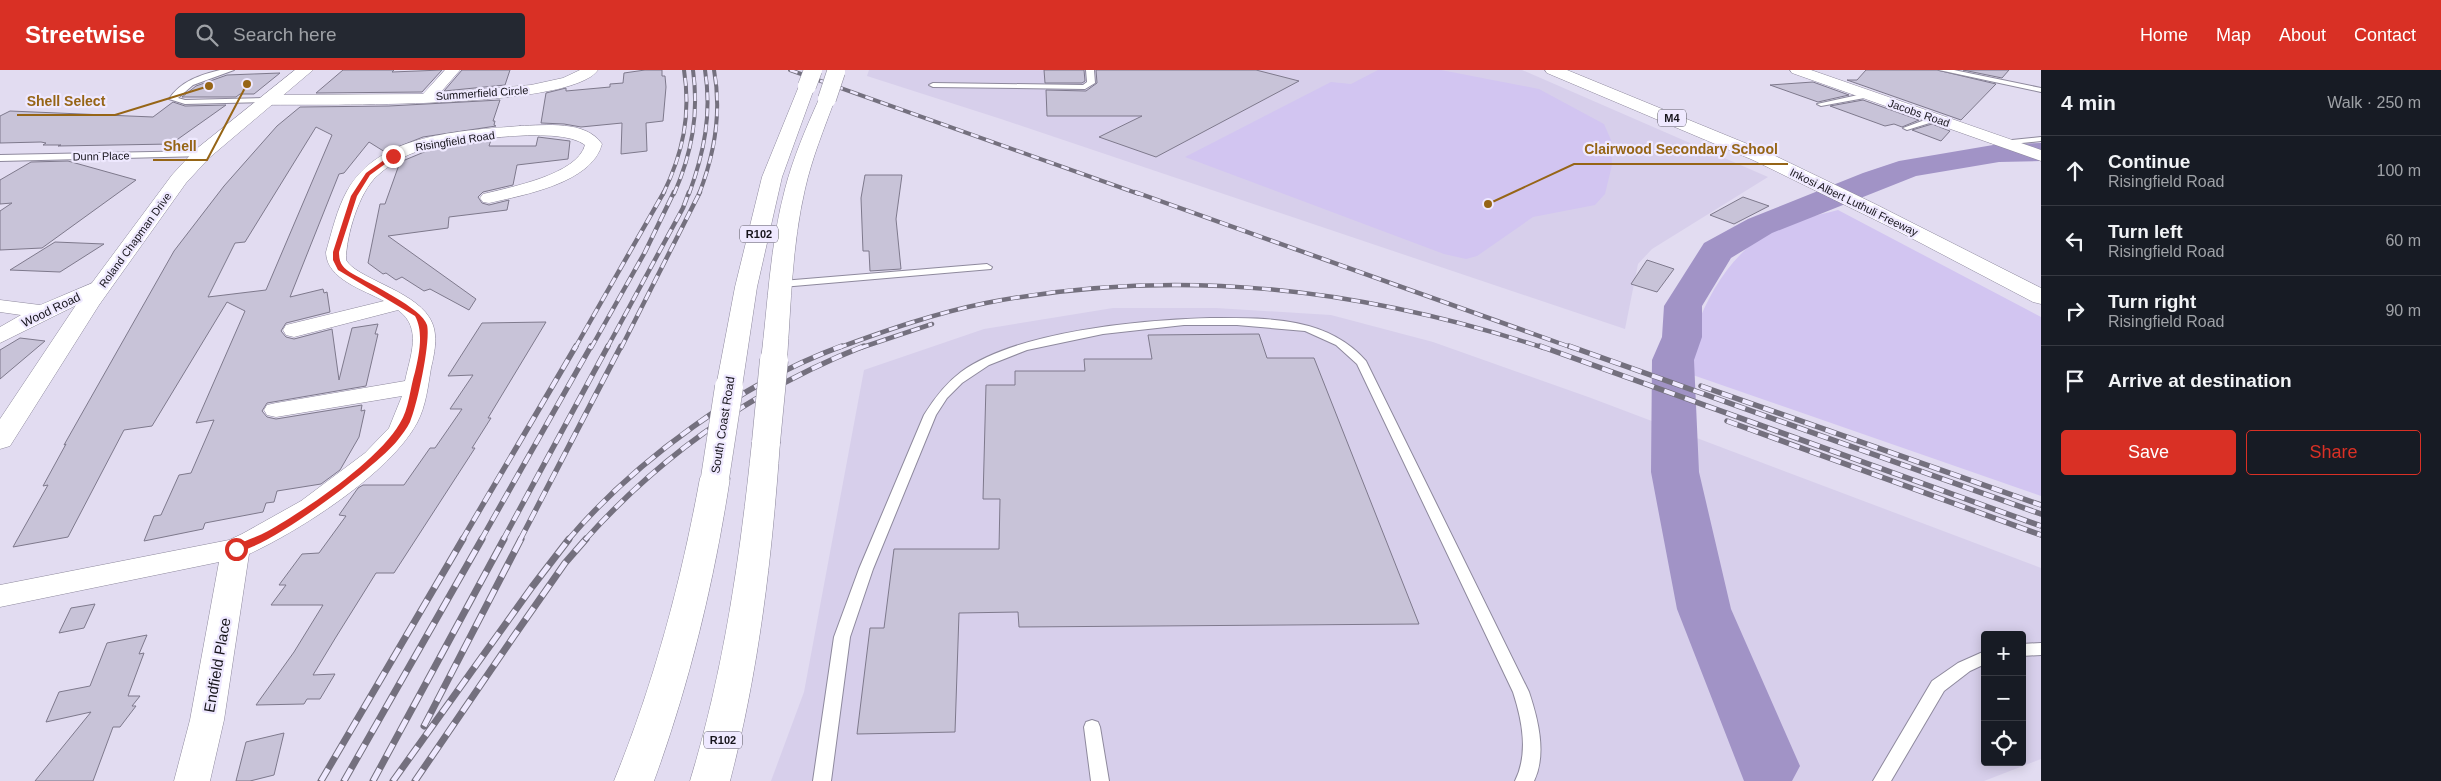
<!DOCTYPE html>
<meta charset="utf-8">
<style>
:root{--surface:#171b24;--page:#242831;--text:#f1f3f6;--muted:#9ea1a6;--line:#363941;--accent:#d93025}
body{margin:0;font-family:Helvetica,sans-serif;background:var(--page);color:var(--text)}
.controls{position:absolute;right:15px;bottom:15px;display:grid;overflow:hidden;border-radius:5px;box-shadow:0 2px 12px #0003}
.controls button{width:45px;height:45px;display:grid;place-items:center;padding:0;border:0;border-bottom:1px solid var(--line);background:var(--surface);color:var(--text);font:25px sans-serif}
.stop{position:absolute;width:15px;height:15px;margin:-11px;border:4px solid #d93025;border-radius:50%;background:#fff}
.stop.end{background:#d93025;border-color:#fff;box-shadow:0 1px 5px #0008}
.list{margin:0;padding:0;list-style:none}
h2{display:flex;justify-content:space-between;align-items:center;height:65px;margin:0;padding:0 20px;font-size:21px}
h2 small{font-size:16px;font-weight:400;color:var(--muted)}
.list li{display:grid;grid-template-columns:32px 1fr auto;gap:15px;align-items:center;box-sizing:border-box;height:70px;padding:0 20px;border-top:1px solid var(--line)}
.list b{display:block;font-size:19px;white-space:nowrap}
.list p{margin:0;font-size:16px;white-space:nowrap;color:var(--muted)}
.list em{font-size:16px;font-style:normal;color:var(--muted)}
.actions{display:flex;gap:10px;padding:15px 20px}
.actions a{flex:1;padding:11px 0;border:1px solid var(--accent);border-radius:5px;text-align:center;font-size:18px;color:var(--accent)}
.actions .main{background:var(--accent);color:#fff}
.icon{flex:none;width:28px;height:28px;fill:none;stroke:currentColor;stroke-width:2;stroke-linecap:round;stroke-linejoin:round}
.map{position:relative;flex:none;width:2041px;height:711px;overflow:hidden}
header{display:flex;align-items:center;gap:30px;box-sizing:border-box;height:70px;padding:0 25px;background:var(--accent);color:#fff}
header strong{font-size:24px}
nav{display:flex;gap:28px;margin-inline-start:auto;font-size:18px}
.search{width:350px;height:45px;background:var(--page);display:flex;align-items:center;gap:12px;box-sizing:border-box;padding:0 18px;border-radius:5px;color:var(--muted);font-size:19px}
main{display:flex}
aside{flex:1;background:var(--surface)}
.map>svg:first-child{display:block}
</style>
<header>
<strong>Streetwise</strong>
<div class="search"><svg class="icon" aria-label="search" viewBox="0 0 24 24"><circle cx="10" cy="10" r="6"/><path d="M15 15l6 6"/></svg>Search here</div>
<nav><a>Home</a><a>Map</a><a>About</a><a>Contact</a></nav>
</header>
<main>
<div class="map">
<svg width="2041" height="711" viewBox="0 0 2041 711">
<rect width="100%" height="100%" fill="#e2dcf1"/>
<!-- built -->
<path fill="#d7cfeb" fill-rule="evenodd" d="M869,0H1522L1768,107L1652,179L1638,194L1625,259L1001,49L867,6Z
M1113,238H1216L1331,245L1433,272L1591,328L2041,498V689L1984,711H771L804,622L864,300L984,259ZM1985,565H2022V692H1985Z"/>
<!-- green -->
<path fill="#d2c5f1" d="M1378,0H1441L1539,19L1604,54L1611,70L1612,95L1605,124L1595,135L1533,147L1477,186L1466,189L1444,184L1185,87L1331,12L1351,14Z
M1838,140L2041,247V426L1687,303C1690,289 1691,272 1696,258C1710,221 1733,182 1769,163C1789,151 1815,146 1838,140Z"/>
<g fill="none" stroke-linecap="round" stroke-linejoin="round">
<!-- river -->
<path fill="#a193c6" fill-rule="evenodd" d="M2041,73V91L1999,92L1916,106L1772,163L1731,188L1702,236V267L1694,290L1699,402L1731,539L1800,696L1792,711H1744L1677,539L1651,402L1652,290L1662,267L1664,236L1704,173L1748,149L1863,103L1899,91L1999,74Z"/>
</g>
<!-- building -->
<path fill="#c8c3d8" stroke="#7e798c" fill-rule="evenodd" d="M343,0H394L392,2L442,0L422,22L316,23Z
M462,0H510L505,15L444,21Z
M645,0H662V6H665L666,17L663,51L646,53L647,81L621,84L622,53L581,57L564,54L541,53L546,23L566,18V21L610,17V14L623,13L624,3Z
M1044,0H1084L1085,11L1082,13H1045Z
M1096,0H1256L1299,11L1156,87L1099,67L1142,46H1047L1046,20L1086,21L1097,13Z
M1866,0H1937L1996,14L1961,50L1847,10H1857Z
M1963,0H2009L2002,8Z
M280,3L254,24H240L236,27H182L196,16L227,5Z
M1813,12L1849,25L1818,32L1770,15Z
M500,30L493,51H495L494,55L496,56L423,67L385,82L369,72L344,103L339,104L290,227L323,219L324,223L327,222L330,242L286,253L281,261L286,267L294,269L332,259L339,310L352,258L378,254L375,264H378L366,316L267,333L262,341L267,347L276,349L362,335L361,341L365,340L359,367L340,400L321,414L277,421L274,432L266,433L263,442L205,453L203,459L144,471L154,446L161,445L179,405L191,403L214,350L196,353L245,241L227,232L152,356L124,360L68,467L13,477L48,415L43,416L66,374L64,375L174,181L224,116L277,56L300,37L389,36ZM316,57L332,65L266,220L208,227L235,173L245,172Z
M1863,30L1919,50L1902,57L1894,54L1885,56L1830,36Z
M173,32L185,36L226,35L171,74L58,76L61,75H43L46,73L41,72L0,73V46L10,41L153,47Z
M1932,54L1950,61L1941,71L1912,60Z
M538,67L570,71L568,89L517,95L513,115L483,122L478,127L482,133L489,135L509,130L507,140L449,147L448,158L388,166L476,229L469,240L430,219L424,221L402,207L396,210L386,203L383,204L368,193L380,134H385L400,92L429,80L491,70L489,76H536Z
M68,91L136,110L42,178L0,180V141L12,133L0,134V110L31,92Z
M865,105H902L896,149L901,199L870,201L869,181H863L861,128Z
M1743,127L1769,136L1734,154L1710,145Z
M55,172L104,174L60,202L10,200Z
M1647,190L1674,199L1657,222L1631,214Z
M546,252L488,348H491L472,378H475L394,503H376L336,567L313,605L335,604L320,629H307L304,634L256,635L294,582L323,535H271L286,515H279L302,484L319,483L346,446L339,445L358,418L363,415H404L430,378H435L462,339H450L473,305L448,306L482,253Z
M1259,264L1267,288H1314L1419,554L1019,557L1018,542L959,543L955,662L857,664L870,558H884L894,479H999L1000,429H983L986,315H1015V301H1085L1084,289H1152L1148,265Z
M20,268L45,271L0,309V280Z
M95,534L84,558L59,563L71,538Z
M147,565L139,584L144,583L128,626H140L132,636H136L120,657H113L93,711H35L91,642L46,652L59,622L90,616L107,573Z
M284,663L274,705L250,711H236L246,672Z"/>
<g fill="none" stroke-linecap="round" stroke-linejoin="round">
<!-- lane casing -->
<g stroke="#8e899d" stroke-width="2">
<path id="lane" d="M220,0H234L193,15L178,28L185,30L268,28L272,30L268,32L185,34L169,29C181,11 200,5 220,0Z
M1086,0H1094L1095,13L1085,19L933,17L929,15L933,13L1083,15L1087,12Z
M1939,0H1954L2041,18V22Z
M1867,23H1870V27L1821,36L1817,34Z
M1933,47H1936V51L1907,60L1903,58Z
M2041,67V71L2002,75L1998,73L2002,71Z
M202,81L205,82V86L0,91V85Z
M987,194L992,197L991,199L782,217L777,214L782,211Z
M1210,248C1265,248 1327,246 1366,291L1529,622C1538,649 1547,684 1534,711H1515C1529,683 1522,650 1513,622L1357,294L1336,275L1305,261L1237,255H1184L1103,264L1027,280L989,295L962,313L947,328L936,345L873,499L850,567L831,711H813L834,567L859,499L924,345C934,329 945,314 961,302C1017,261 1141,250 1210,248Z
M2041,573V585L2022,586V574Z
M1985,581V594L1970,601L1944,621L1891,711H1873L1932,611L1958,593Z
M1092,650L1098,652L1100,657L1109,711H1091L1084,657L1086,652Z"/>
</g>
<!-- street casing -->
<g stroke="#8e899d" stroke-width="1">
<path id="street" d="M445,0H460L440,23L531,15L563,8L580,0H598C570,40 322,34 268,35L260,30L268,25L423,24Z
M1790,0H1811L2041,80V91L1792,3Z
M520,56C545,55 586,50 602,74C592,113 524,125 489,133L483,132L480,128L483,124C510,117 577,105 585,75C559,54 446,72 413,83C400,88 388,96 377,106C359,122 346,166 346,190C356,208 412,220 429,247C439,262 435,281 431,298C428,316 426,336 417,353C390,403 301,460 249,484L224,650L210,711H174L190,650L219,492L0,537V515L229,470L242,464L301,431L365,383L389,358L402,326L276,347L267,345L264,340L267,335L276,333L405,311C410,286 423,258 398,240L294,267L286,265L283,260L286,255L384,231C364,220 326,209 326,182C332,161 337,139 347,121C379,63 462,61 520,56Z
M102,209L109,211L112,215L109,219L0,273V257L21,245L0,242V230L40,235Z"/>
</g>
<!-- secondary casing -->
<g stroke="#8e899d" stroke-width="1">
<path id="secondary" d="M295,0H313L209,88L186,113L99,235L10,376L0,379V349L80,229L172,105L195,80Z"/>
</g>
<!-- highway casing -->
<g stroke="#8e899d" stroke-width="1">
<path id="highway" d="M1545,0H1567L1767,82L1873,133L2041,218V234L2033,232L1894,159L1753,90L1547,3Z
M807,11L813,13L815,16L782,107L757,217L742,317L738,323L729,325L720,323L716,317L735,217L762,107L799,16L801,13Z
M827,24L833,25L835,29C824,59 812,88 805,119C792,175 791,233 787,290L783,295L774,298L765,295L761,290C768,233 770,175 785,119C793,88 806,58 819,29L821,25Z
M766,363L776,366L780,372C772,487 759,600 730,711H690C724,600 740,487 752,372L756,366Z
M715,399L725,401L730,408C714,512 690,612 654,711H614C654,613 681,512 700,408L705,401Z"/>
</g>
<!-- lane -->
<use href="#lane" fill="#fff" fill-rule="evenodd"/>
<!-- street -->
<use href="#street" fill="#fff" fill-rule="evenodd"/>
<!-- secondary -->
<use href="#secondary" fill="#fff" fill-rule="evenodd"/>
<!-- highway -->
<use href="#highway" fill="#fff" fill-rule="evenodd"/>
<!-- rail-far3 casing -->
<g stroke="#74707e" stroke-width="4">
<path id="rail-far3" d="M790,0L1139,124
M663,124C683,83 691,45 684,0
M674,124C692,83 699,44 693,0
M689,124C704,83 712,44 705,0
M699,124C715,83 722,43 714,0"/>
</g>
<!-- rail-far2 casing -->
<g stroke="#74707e" stroke-width="4.5">
<path id="rail-far2" d="M1135,122L1573,278
M575,278L664,122
M591,278L645,182L674,122
M607,278L683,138L689,122
M621,278L700,122
M838,278C887,260 936,243 986,233C1177,196 1360,218 1544,278
M860,278L932,254"/>
</g>
<!-- rail-far1 casing -->
<g stroke="#74707e" stroke-width="5.5">
<path id="rail-far1" d="M1540,276L2041,456
M1569,276L2041,444
M1701,316L2041,435
M1727,351L2041,465
M462,470L576,276
M481,470L591,276
M503,470L608,276
M520,470L621,276
M568,470C636,390 743,312 842,276
M585,470C662,384 755,319 864,276"/>
</g>
<!-- rail casing -->
<g stroke="#74707e" stroke-width="7">
<path id="rail" d="M424,656L521,469
M321,711L463,469
M344,711L482,469
M373,711L504,469
M393,711L532,517L569,469
M415,711L514,566L565,493L586,469"/>
</g>
<!-- rail-far3 -->
<use href="#rail-far3" stroke="#efe9ff" stroke-width="2.5" stroke-dasharray="8" stroke-linecap="butt"/>
<!-- rail-far2 -->
<use href="#rail-far2" stroke="#efe9ff" stroke-width="3" stroke-dasharray="9" stroke-linecap="butt"/>
<!-- rail-far1 -->
<use href="#rail-far1" stroke="#efe9ff" stroke-width="4" stroke-dasharray="11" stroke-linecap="butt"/>
<!-- rail -->
<use href="#rail" stroke="#efe9ff" stroke-width="5" stroke-dasharray="14" stroke-linecap="butt"/>
<!-- highway-bridge-far1 casing -->
<g stroke="#8e899d" stroke-width="19" stroke-linecap="butt">
<path id="highway-bridge-far1" d="M807,16L813,0
M827,29L836,2"/>
</g>
<!-- highway-bridge casing -->
<g stroke="#8e899d" stroke-width="29" stroke-linecap="butt">
<path id="highway-bridge" d="M766,372L774,290
M715,408L729,317"/>
</g>
<!-- highway-bridge-far1 -->
<use href="#highway-bridge-far1" stroke="#fff" stroke-width="18"/>
<!-- highway-bridge -->
<use href="#highway-bridge" stroke="#fff" stroke-width="28"/>
</g>
<!-- route -->
<path fill="#d93025" d="M391,85L396,86L370,105L357,126L339,182C339,194 343,198 353,204C370,214 422,238 427,255C431,271 417,336 410,352C407,358 402,365 397,371C379,394 259,487 233,481V476C244,471 257,467 268,461C307,439 378,391 400,353C409,339 410,318 415,302C419,285 424,262 415,246L338,200L333,190V182L351,126L366,103Z"/>
<g text-anchor="middle" dominant-baseline="central" stroke-width="4.5" stroke-linejoin="round" paint-order="stroke">
<!-- far-street labels -->
<g font-size="11" fill="#16141b" stroke="#efe9ff">
<text transform="translate(482 23) rotate(-4)">Summerfield Circle</text>
<text transform="translate(1919 43) rotate(19)">Jacobs Road</text>
<text transform="translate(455 71) rotate(-9)">Risingfield Road</text>
<text transform="translate(101 86) rotate(-1)">Dunn Place</text>
<text transform="translate(1854 132) rotate(26)">Inkosi Albert Luthuli Freeway</text>
<text transform="translate(135 170) rotate(-54)">Roland Chapman Drive</text>
</g>
<!-- shield labels -->
<g fill="#efe9ff" stroke="#57545f" stroke-width="1">
<rect x="1658" y="39.5" width="28" height="17" rx="4"/>
<rect x="740" y="155.5" width="38" height="17" rx="4"/>
<rect x="704" y="661.5" width="38" height="17" rx="4"/>
</g>
<g font-size="11" font-weight="bold" fill="#16141b">
<text x="1672" y="48">M4</text>
<text x="759" y="164">R102</text>
<text x="723" y="670">R102</text>
</g>
<!-- street labels -->
<g font-size="12" fill="#16141b" stroke="#efe9ff">
<text transform="translate(51 240) rotate(-26)">Wood Road</text>
<text transform="translate(723 355) rotate(-81)">South Coast Road</text>
</g>
<!-- near-street labels -->
<g font-size="15" fill="#16141b" stroke="#efe9ff">
<text transform="translate(217 595) rotate(-80)">Endfield Place</text>
</g>
</g>
<!-- callouts -->
<path fill="none" stroke="#966516" stroke-width="2" d="M209 16L115 45H17M247 14L207 90H153M1488 134L1574 94H1788"/>
<g fill="#966516" stroke="#efe9ff" stroke-width="2">
<circle cx="209" cy="16" r="5"/>
<circle cx="247" cy="14" r="5"/>
<circle cx="1488" cy="134" r="5"/>
</g>
<g font-size="14" text-anchor="middle" font-weight="bold" fill="#966516" stroke="#efe9ff" stroke-width="4.5" stroke-linejoin="round" paint-order="stroke">
<text x="66" y="36">Shell Select</text>
<text x="180" y="81">Shell</text>
<text x="1681" y="84">Clairwood Secondary School</text>
</g>
</svg>
<div class="controls">
<button>+</button>
<button>−</button>
<button><svg class="icon" aria-label="locate" viewBox="0 0 24 24"><circle cx="12" cy="12" r="6"/><path d="M12 2v4M12 18v4M2 12h4M18 12h4"/></svg></button>
</div>
<div class="stop" style="left:236px;top:479px"></div>
<div class="stop end" style="left:393px;top:86px"></div>
</div>
<aside>
<h2>4 min<small>Walk · 250 m</small></h2>
<ul class="list">
<li><svg class="icon" aria-label="ahead" viewBox="0 0 24 24"><path d="M12 20V5M6 11l6-6 6 6"/></svg><div><b>Continue</b><p>Risingfield Road</p></div><em>100 m</em></li>
<li><svg class="icon" aria-label="left" viewBox="0 0 24 24"><path d="M17 20v-9H6M10 6l-5 5 5 5"/></svg><div><b>Turn left</b><p>Risingfield Road</p></div><em>60 m</em></li>
<li><svg class="icon" aria-label="right" viewBox="0 0 24 24"><path d="M7 20v-9h11M14 6l5 5-5 5"/></svg><div><b>Turn right</b><p>Risingfield Road</p></div><em>90 m</em></li>
<li><svg class="icon" aria-label="arrive" viewBox="0 0 24 24"><path d="M6 21V4h12l-3 4 3 4H6"/></svg><div><b>Arrive at destination</b></div></li>
</ul>
<div class="actions"><a class="main">Save</a><a>Share</a></div>
</aside>
</main>
